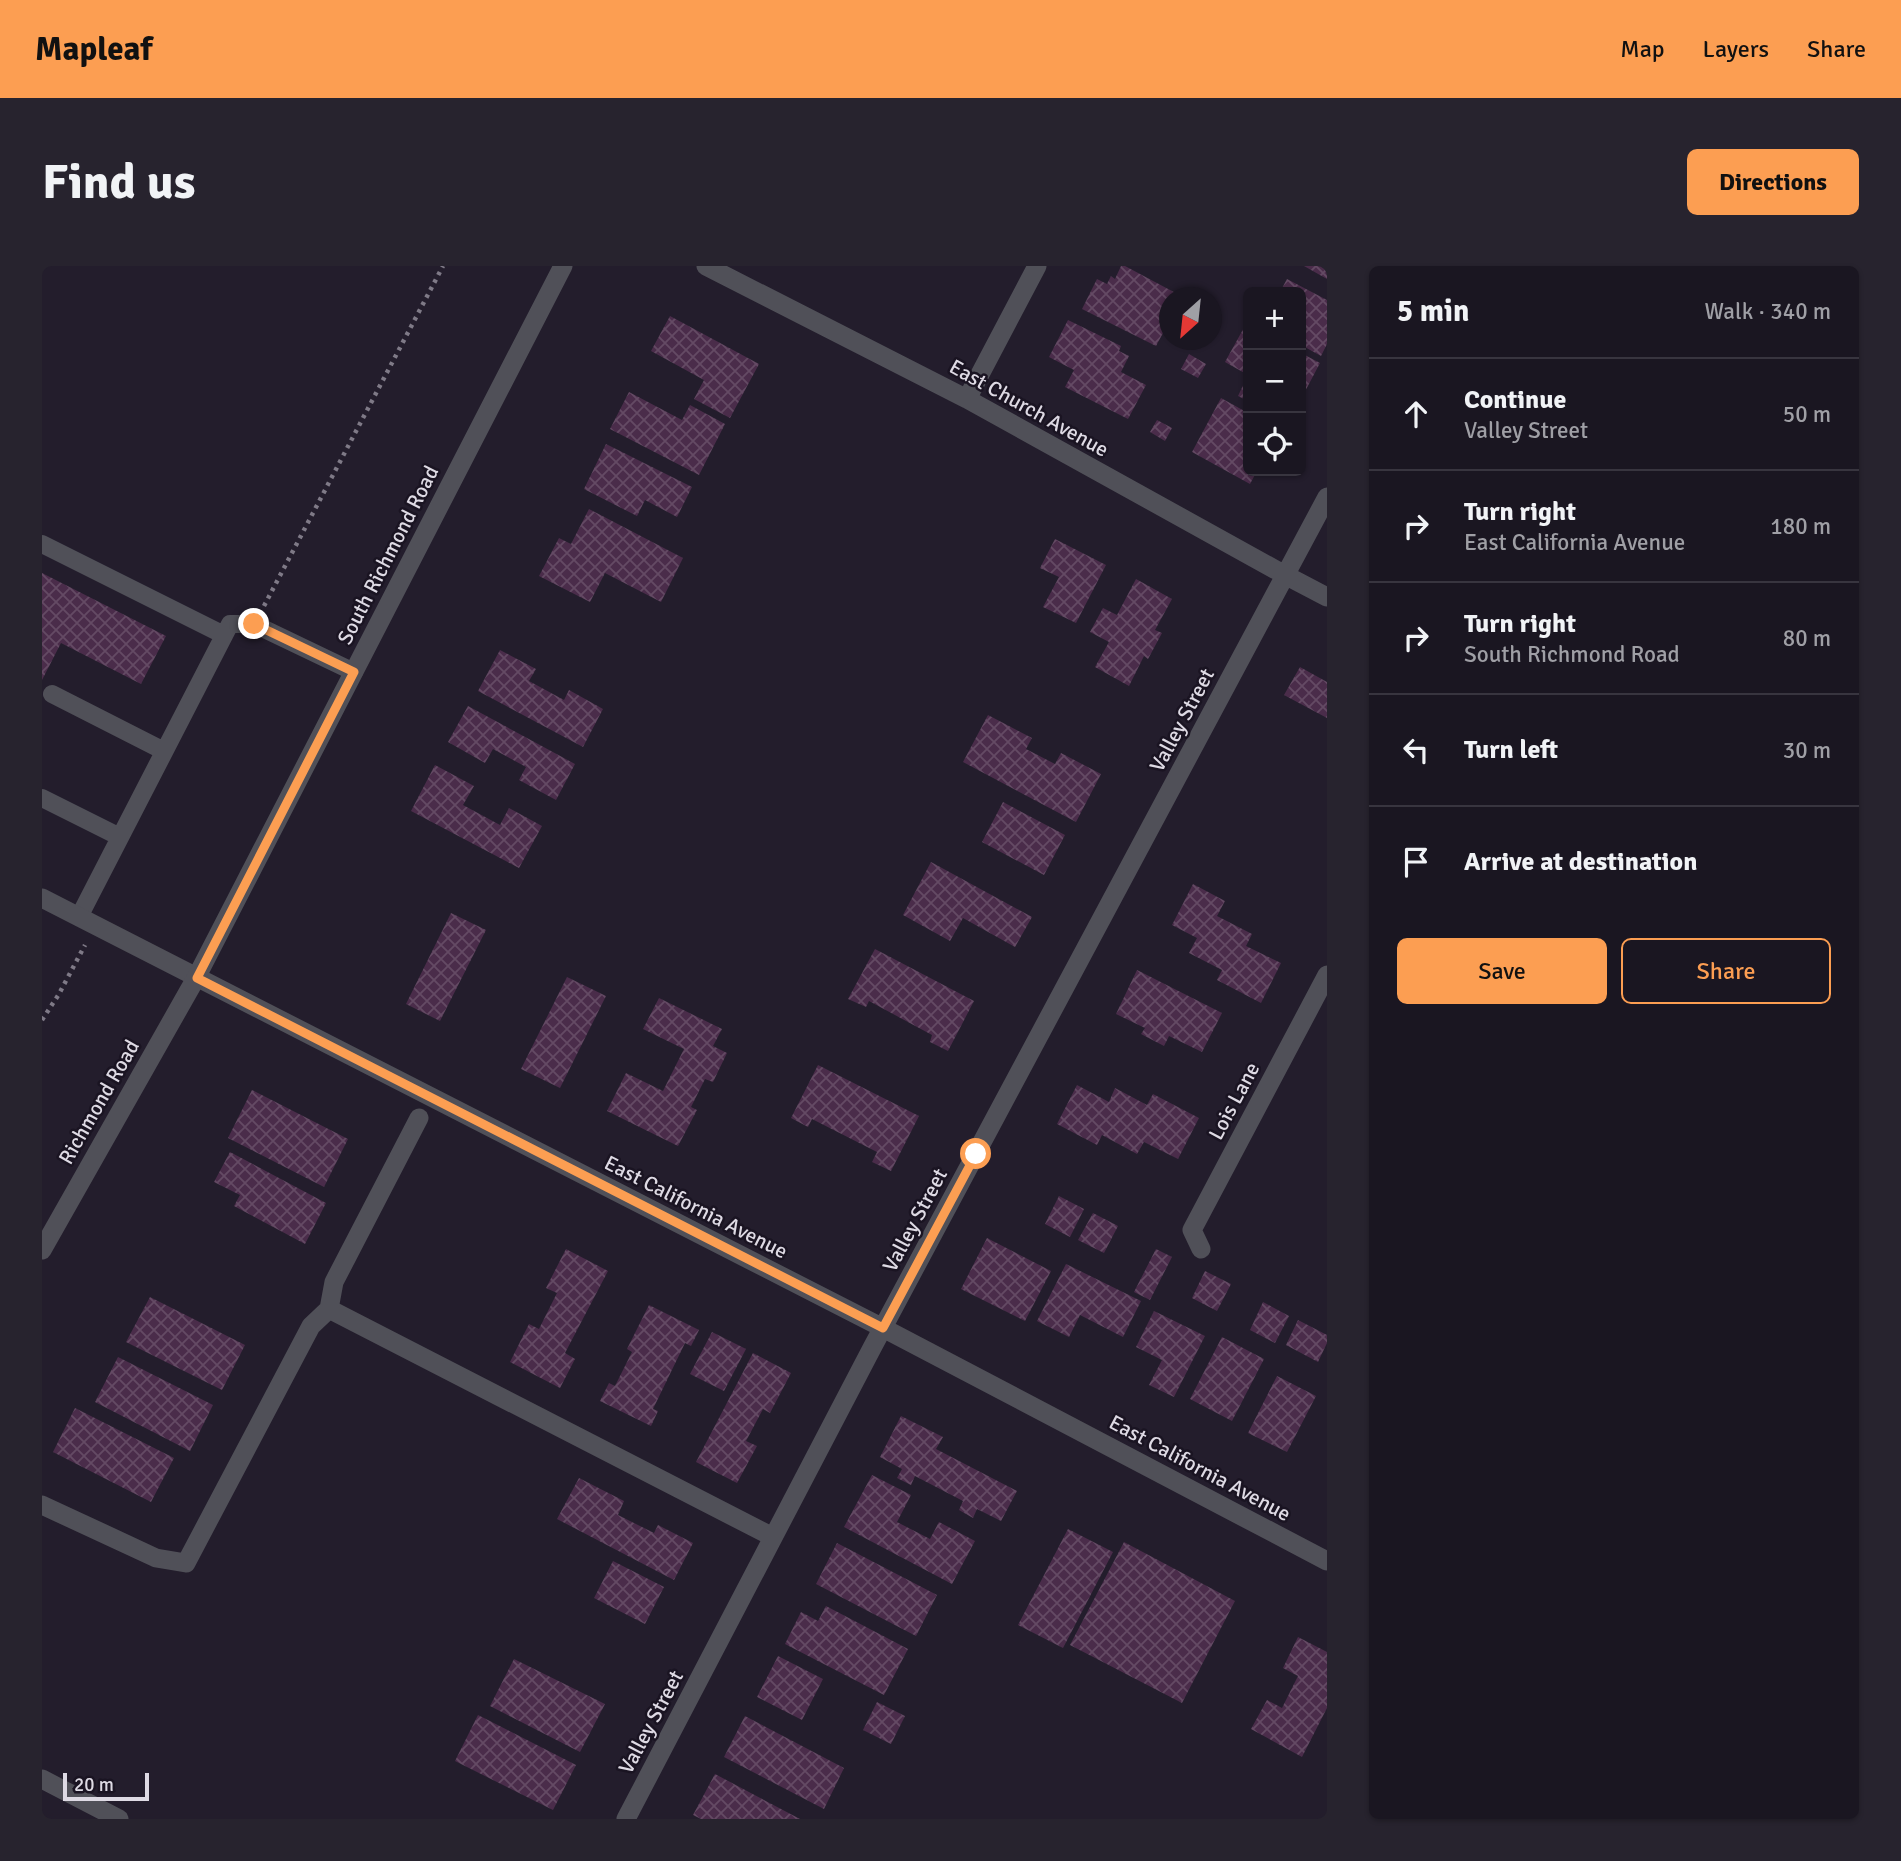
<!DOCTYPE html>
<meta charset="utf-8">
<style>
:root{--surface:#1a1621;--page:#27232e;--text:#f1f3f6;--muted:#9f9fa5;--line:#38353f;--accent:#fc9e52}
body{margin:0;font-family:Signika,sans-serif;background:var(--page);color:var(--text)}
.controls{position:absolute;right:21px;top:21px;display:grid;overflow:hidden;border-radius:10px;box-shadow:0 2px 5px #0004}
.controls button{width:63px;height:63px;display:grid;place-items:center;padding:0;border:0;border-bottom:2px solid var(--line);background:var(--surface);color:var(--text);font:35px sans-serif}
.compass{position:absolute;left:1117px;top:21px;width:63px;height:63px;border-radius:50%;background:var(--surface);box-shadow:0 2px 5px #0004;rotate:207deg}
.scale{position:absolute;left:21px;bottom:18px;width:86px;box-sizing:border-box;padding-left:7px;border:4px solid #dedae4;border-top:0;font-size:19px;line-height:24px;white-space:nowrap;color:#dedae4;-webkit-text-stroke:5px #1a1422;paint-order:stroke}
.stop{position:absolute;width:21px;height:21px;margin:-16px;border:5px solid #fc9e52;border-radius:50%;background:#fff}
.stop.end{background:#fc9e52;border-color:#fff;box-shadow:0 2px 7px #0008}
.list{margin:0;padding:0;list-style:none}
h2{display:flex;justify-content:space-between;align-items:center;height:91px;margin:0;padding:0 28px;font-size:30px}
h2 small{font-size:23px;font-weight:400;color:var(--muted)}
.list li{display:grid;grid-template-columns:46px 1fr auto;gap:21px;align-items:center;box-sizing:border-box;height:112px;padding:0 28px;border-top:2px solid var(--line)}
.list b{display:block;font-size:26px;white-space:nowrap}
.list p{margin:0;font-size:23px;white-space:nowrap;color:var(--muted)}
.list em{font-size:23px;font-style:normal;color:var(--muted)}
.actions{display:flex;gap:14px;padding:21px 28px}
.actions a{flex:1;padding:16px 0;border:2px solid var(--accent);border-radius:10px;text-align:center;font-size:24px;color:var(--accent)}
.actions .main{background:var(--accent);color:#111}
.icon{flex:none;width:38px;height:38px;fill:none;stroke:currentColor;stroke-width:2;stroke-linecap:round;stroke-linejoin:round}
.map{position:relative;flex:none;width:1285px;height:1553px;overflow:hidden;border-radius:10px}
header{display:flex;align-items:center;gap:42px;box-sizing:border-box;height:98px;padding:0 35px;background:var(--accent);color:#111}
header strong{font-size:33px}
nav{display:flex;gap:38px;margin-inline-start:auto;font-size:24px}
.intro{display:flex;align-items:center;justify-content:space-between;box-sizing:border-box;height:168px;padding:0 42px}
h1{margin:0;font-size:49px}
.button{padding:18px 32px;border-radius:10px;background:var(--accent);color:#111;font-size:24px;font-weight:700}
main{display:flex;gap:42px;padding:0 42px}
aside{flex:1;background:var(--surface);border-radius:10px;box-shadow:0 2px 5px #0004}
.map>svg:first-child{display:block}
</style>
<header>
<strong>Mapleaf</strong>
<nav><a>Map</a><a>Layers</a><a>Share</a></nav>
</header>
<div class="intro"><h1>Find us</h1><a class="button">Directions</a></div>
<main>
<div class="map">
<svg width="1285" height="1553" viewBox="0 0 1285 1553">
<defs>
<pattern id="building-cross-hatch" width="8" height="8" patternUnits="userSpaceOnUse" patternTransform="scale(1.75)"><rect width="8" height="8" fill="#4a2c4a"/><path d="M0 0l8 8M0 8l8-8" fill="none" stroke="#644a64"/></pattern>
</defs>
<rect width="100%" height="100%" fill="#231d2c"/>
<!-- building -->
<path fill="url(#building-cross-hatch)" d="M1079,0H1083L1143,32H1128V54L1114,80L1040,43L1055,13L1065,18L1069,10L1073,13Z
M1262,0H1285V13Z
M1245,13L1285,34V78L1279,90L1259,79V26H1238Z
M628,50L717,98L688,152L652,133L662,114L609,85Z
M1026,54L1079,80L1077,85L1087,90L1079,106L1104,119L1086,153L1023,121L1032,104L1007,91Z
M1204,58L1206,59V109L1183,96Z
M1259,87L1278,97L1259,133Z
M1147,88L1164,98L1156,112L1139,103Z
M1206,109V135L1196,130Z
M587,126L640,154L648,139L683,158L657,209L568,163Z
M1179,132L1206,147V205H1215L1208,218L1150,186Z
M1115,154L1130,162L1123,175L1108,166Z
M564,178L650,221L635,251L603,234L595,250L542,223Z
M547,243L641,292L619,336L563,307L548,336L497,310L517,272L529,278Z
M1013,273L1064,299L1034,357L1001,341L1017,311L998,302Z
M0,307L124,370L99,418L19,377L0,414Z
M1094,313L1130,333L1113,364L1120,367L1106,393L1102,390L1087,420L1053,401L1067,376L1048,366L1061,342L1075,349Z
M458,384L494,403L487,415L522,434L527,424L561,443L541,481L436,425Z
M1258,401L1285,416V452L1242,429Z
M426,440L533,498L514,534L477,514L484,501L451,483L443,497L406,476Z
M946,449L990,472L984,483L1013,498L1019,487L1059,508L1034,556L921,496Z
M393,499L432,520L421,539L458,559L467,542L500,560L477,602L369,545Z
M961,536L1023,569L1002,609L940,576Z
M889,596L990,651L973,681L921,652L908,675L861,649Z
M1151,618L1183,635L1175,650L1210,668L1204,680L1239,697L1219,737L1175,714L1180,704L1147,687L1155,672L1130,659Z
M409,647L444,664L398,755L364,738Z
M833,683L932,735L906,785L888,776L890,769L827,735L824,741L806,733Z
M1095,704L1180,747L1160,786L1127,770L1122,780L1099,768L1103,762L1074,748Z
M525,711L564,730L518,822L479,803Z
M617,732L680,763L671,780L685,787L671,816L663,813L649,841L655,844L636,880L565,845L584,807L621,825L642,783L601,763Z
M776,799L877,850L849,905L830,896L835,886L770,853L766,861L749,852Z
M1035,819L1067,836L1073,822L1105,839L1111,828L1157,852L1136,893L1102,876L1095,888L1060,869L1055,879L1015,858Z
M210,824L306,873L282,921L186,872Z
M188,886L284,937L263,978L192,940L198,929L172,916Z
M1017,930L1042,943L1028,971L1003,958Z
M1051,947L1076,960L1062,987L1036,974Z
M945,972L1009,1005L983,1055L919,1023Z
M524,983L566,1005L523,1087L533,1093L518,1122L468,1096L487,1058L497,1063L515,1027L504,1022Z
M1114,983L1130,991L1108,1034L1092,1026Z
M1024,998L1099,1035L1081,1071L1038,1049L1027,1071L995,1055Z
M1163,1005L1189,1018L1175,1045L1150,1032Z
M108,1031L203,1079L180,1124L84,1076Z
M1221,1036L1247,1050L1233,1077L1208,1064Z
M607,1039L657,1064L649,1080L643,1077L611,1143L616,1145L609,1160L558,1135L567,1117L573,1120L590,1086L585,1083Z
M1112,1045L1163,1070L1132,1131L1107,1119L1120,1094L1094,1081Z
M1256,1054L1285,1069V1077L1276,1096L1244,1079Z
M670,1066L704,1083L682,1125L648,1108Z
M1180,1071L1222,1093L1190,1155L1148,1133Z
M711,1087L749,1107L728,1147L721,1143L704,1175L715,1180L695,1217L654,1196Z
M76,1091L171,1139L148,1185L53,1136Z
M1235,1110L1274,1130L1245,1186L1206,1167Z
M33,1142L132,1192L109,1236L11,1186Z
M859,1150L901,1171L894,1183L975,1225L959,1255L935,1243L931,1252L917,1244L921,1235L873,1210L869,1219L855,1212L860,1203L838,1191Z
M830,1209L869,1229L855,1256L888,1273L897,1256L933,1275L910,1318L802,1261Z
M537,1212L582,1235L576,1249L612,1267L616,1259L651,1277L632,1314L515,1253Z
M1026,1263L1071,1286L1021,1382L976,1359Z
M1082,1276L1193,1335L1140,1437L1028,1379Z
M795,1277L895,1329L874,1370L774,1318Z
M571,1295L622,1321L603,1358L552,1332Z
M784,1340L866,1383L842,1429L743,1378L759,1346L776,1355Z
M1256,1371L1285,1386V1442L1260,1491L1209,1463L1225,1434L1240,1442L1256,1410L1241,1402Z
M736,1390L781,1413L760,1454L715,1431Z
M472,1393L563,1438L538,1486L448,1440Z
M835,1436L863,1450L849,1478L821,1464Z
M436,1449L534,1499L511,1544L413,1495Z
M703,1450L802,1502L782,1543L682,1491Z
M673,1508L758,1553H659L651,1549Z"/>
<g fill="none" stroke-linecap="round" stroke-linejoin="round">
<!-- path -->
<path stroke="#7f7a87" stroke-width="4.5" stroke-dasharray="3.5 5" stroke-linecap="butt" d="M222,340L401,0
M0,754L17,728L43,679"/>
<!-- service -->
<path stroke="#505058" stroke-width="18" d="M0,278L182,369
M10,428L122,485
M0,532L78,571
M37,651L188,358H212L312,406"/>
<!-- minor -->
<path stroke="#505058" stroke-width="19" d="M664,0L925,133L1243,309L1285,331
M925,133L995,0
M0,632L841,1062L1285,1295
M1159,983L1150,964L1285,709
M287,1043L292,1016L377,852
M0,1239L114,1292L144,1297L269,1060L287,1043L731,1271
M0,1513L77,1553
M584,1553L830,1082L1285,231"/>
<!-- tertiary -->
<path stroke="#505058" stroke-width="19" d="M0,984L154,712L521,0"/>
</g>
<g fill="none" stroke-linecap="round" stroke-linejoin="round">
<!-- route -->
<path stroke="#fc9e52" stroke-width="9" d="M212,358L312,406L155,712L841,1062L934,888"/>
</g>
<g text-anchor="middle" dominant-baseline="central" stroke-width="5" stroke-linejoin="round" paint-order="stroke">
<!-- street labels -->
<g font-size="21" fill="#dedae4" stroke="#1a1422">
<text transform="translate(987 142) rotate(29)">East Church Avenue</text>
<text transform="translate(346 289) rotate(-63)">South Richmond Road</text>
<text transform="translate(1140 454) rotate(-62)">Valley Street</text>
<text transform="translate(1192 835) rotate(-62)">Lois Lane</text>
<text transform="translate(57 836) rotate(-60)">Richmond Road</text>
<text transform="translate(654 941) rotate(27)">East California Avenue</text>
<text transform="translate(873 954) rotate(-62)">Valley Street</text>
<text transform="translate(1158 1202) rotate(28)">East California Avenue</text>
<text transform="translate(609 1456) rotate(-62)">Valley Street</text>
</g>
</g>
</svg>
<div class="controls">
<button>+</button>
<button>−</button>
<button><svg class="icon" aria-label="locate" viewBox="0 0 24 24"><circle cx="12" cy="12" r="6"/><path d="M12 2v4M12 18v4M2 12h4M18 12h4"/></svg></button>
</div>
<svg class="compass" viewBox="-18 -18 36 36"><path d="M0-13l5 13h-10z" fill="#e53935"/><path d="M0 13l5-13h-10z" fill="#9f9fa5"/></svg>
<div class="scale">20 m</div>
<div class="stop" style="left:934px;top:888px"></div>
<div class="stop end" style="left:212px;top:358px"></div>
</div>
<aside>
<h2>5 min<small>Walk · 340 m</small></h2>
<ul class="list">
<li><svg class="icon" aria-label="ahead" viewBox="0 0 24 24"><path d="M12 20V5M6 11l6-6 6 6"/></svg><div><b>Continue</b><p>Valley Street</p></div><em>50 m</em></li>
<li><svg class="icon" aria-label="right" viewBox="0 0 24 24"><path d="M7 20v-9h11M14 6l5 5-5 5"/></svg><div><b>Turn right</b><p>East California Avenue</p></div><em>180 m</em></li>
<li><svg class="icon" aria-label="right" viewBox="0 0 24 24"><path d="M7 20v-9h11M14 6l5 5-5 5"/></svg><div><b>Turn right</b><p>South Richmond Road</p></div><em>80 m</em></li>
<li><svg class="icon" aria-label="left" viewBox="0 0 24 24"><path d="M17 20v-9H6M10 6l-5 5 5 5"/></svg><div><b>Turn left</b></div><em>30 m</em></li>
<li><svg class="icon" aria-label="arrive" viewBox="0 0 24 24"><path d="M6 21V4h12l-3 4 3 4H6"/></svg><div><b>Arrive at destination</b></div></li>
</ul>
<div class="actions"><a class="main">Save</a><a>Share</a></div>
</aside>
</main>
